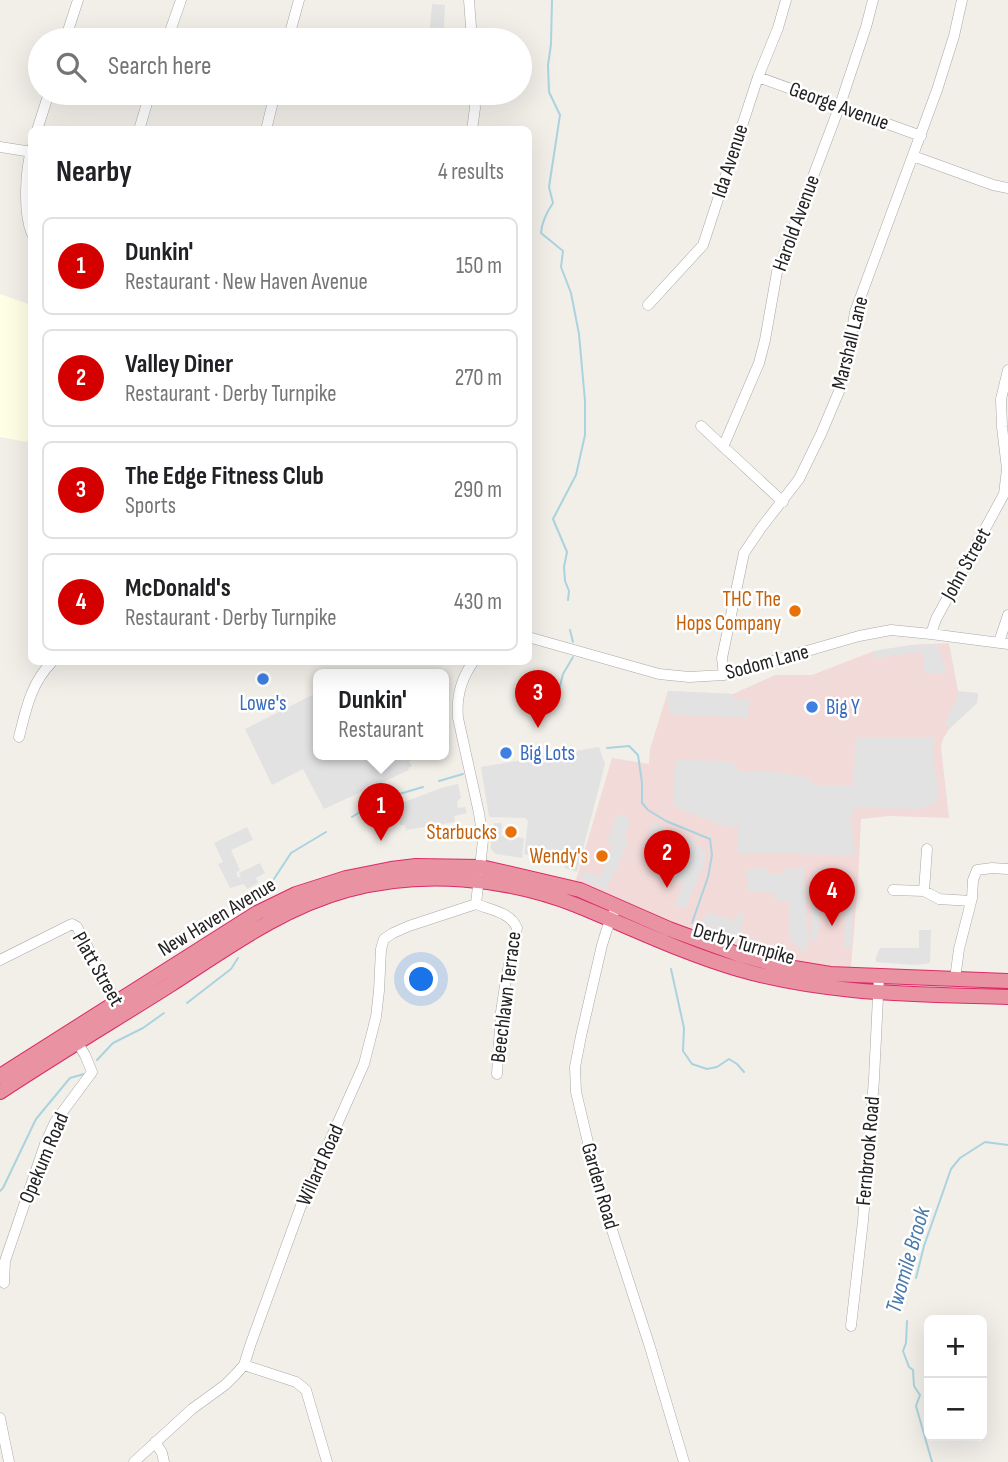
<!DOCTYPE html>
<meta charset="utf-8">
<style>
:root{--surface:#fff;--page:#f2f2f2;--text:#202124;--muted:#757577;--line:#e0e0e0;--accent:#d40000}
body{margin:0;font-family:"Sofia Sans Condensed",sans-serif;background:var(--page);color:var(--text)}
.controls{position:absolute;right:21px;bottom:21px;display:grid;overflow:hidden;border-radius:10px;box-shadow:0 7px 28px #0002}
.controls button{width:63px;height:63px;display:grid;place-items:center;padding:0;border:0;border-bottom:2px solid var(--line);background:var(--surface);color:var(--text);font:35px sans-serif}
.you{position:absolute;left:422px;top:980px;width:24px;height:24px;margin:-18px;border:5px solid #fff;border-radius:50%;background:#1a73e8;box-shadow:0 0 0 10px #1a73e833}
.badge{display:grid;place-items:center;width:46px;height:46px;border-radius:50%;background:var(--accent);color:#fff;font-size:23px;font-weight:700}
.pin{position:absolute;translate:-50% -58px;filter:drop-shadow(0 2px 4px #0008)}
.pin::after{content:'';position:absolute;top:37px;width:24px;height:21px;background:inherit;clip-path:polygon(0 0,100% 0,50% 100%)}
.popup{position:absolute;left:313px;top:669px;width:136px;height:91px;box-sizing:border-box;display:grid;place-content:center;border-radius:10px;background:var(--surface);filter:drop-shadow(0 2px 5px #0005);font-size:23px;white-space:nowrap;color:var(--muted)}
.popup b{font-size:26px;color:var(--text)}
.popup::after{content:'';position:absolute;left:50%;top:100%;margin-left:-14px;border:14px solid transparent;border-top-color:var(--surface)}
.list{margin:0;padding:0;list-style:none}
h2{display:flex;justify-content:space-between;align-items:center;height:91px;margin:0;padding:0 28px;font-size:30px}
h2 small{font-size:23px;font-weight:400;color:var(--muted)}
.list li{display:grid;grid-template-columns:46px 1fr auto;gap:21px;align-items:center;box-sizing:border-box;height:98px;margin:0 14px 14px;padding:0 14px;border:2px solid var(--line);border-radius:10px}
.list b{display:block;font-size:26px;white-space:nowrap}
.list p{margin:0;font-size:23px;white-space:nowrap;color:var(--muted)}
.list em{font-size:23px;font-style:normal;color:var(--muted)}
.icon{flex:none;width:38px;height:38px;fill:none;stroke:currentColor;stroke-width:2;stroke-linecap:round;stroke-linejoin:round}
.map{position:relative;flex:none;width:1008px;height:1462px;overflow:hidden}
.search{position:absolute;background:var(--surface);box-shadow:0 7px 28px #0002;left:28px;top:28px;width:504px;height:77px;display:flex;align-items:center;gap:18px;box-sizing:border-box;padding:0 24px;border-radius:38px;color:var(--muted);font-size:26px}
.panel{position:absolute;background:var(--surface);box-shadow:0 7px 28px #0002;left:28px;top:126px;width:504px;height:539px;border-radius:10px}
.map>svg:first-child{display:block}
</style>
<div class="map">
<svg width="1008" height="1462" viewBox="0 0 1008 1462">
<rect width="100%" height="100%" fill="#f2efe9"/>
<!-- commercial -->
<path fill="#f2dad9" d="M949,643L958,691L978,693L977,703L949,729L943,739L941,747L949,818L889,816L861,819L858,884L851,966L850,968L813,965L740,950L713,940L575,883L612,758L649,764L650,749L668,691L733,694L775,675H812L874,651L912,645Z"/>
<!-- education -->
<path fill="#ffffe5" d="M0,294L31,305L32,429L27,442L0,437Z"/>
<!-- parking -->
<path fill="#e2e2e2" d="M432,4L445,5L443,40H429Z
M937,644L945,667L946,673H925L922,652L874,658V651L912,645Z
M668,691L733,694V699L749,700L748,718L670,714L667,697Z
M318,692V755H420L409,761L412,766L408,768L409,770L324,809L303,769L272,785L245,729Z
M958,692L978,693L977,703L949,729L945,723L958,696Z
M856,737L934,738L933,763L937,779V801L931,806L918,809L855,808L850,819L855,855L737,853L738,824H736V827L723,826L673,806L675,763L678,760L730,761L740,771L773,772L807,777L816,785L853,786Z
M599,747L605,764L577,872L565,868L563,861L546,856L545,862L531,859V856L524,854L528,821L525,818L489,817L481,767Z
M458,784L461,798L458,800L457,805L458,808L465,807L467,813L454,816L455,822L406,830L405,825H400L397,805L441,788Z
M617,814L631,819L624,837L629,839L614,876H612L606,890L581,879L584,871L600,877L613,846L607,843Z
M494,823H502L501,836L524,838L522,858L496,854L491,849V826H493Z
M653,823L696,841L694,845L706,850L704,865L685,909L675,904L683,883L672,879L671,882L666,879L667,875L659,871L668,848L648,838Z
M247,827L253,840L231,850L240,870L236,873L238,877L241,878L239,873L260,863L265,873L256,878L258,883L247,889L244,884L230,888L218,864L223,862L214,843Z
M751,868H766L768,873H784V869L804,868L808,947L804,952L790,939V902L775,901V893L748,891L746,872Z
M820,874H835L837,882L823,883L821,887L818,940L810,941L813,890L819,887Z
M853,881L852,947L844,948L846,883Z
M708,912L735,921L738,913L744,914L739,938L700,925Z
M919,930H931L930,963L915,965L876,962V957L880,948H919Z"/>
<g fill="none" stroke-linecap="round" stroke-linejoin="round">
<!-- stream -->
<path stroke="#aad3df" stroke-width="2" d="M552,0L551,44L548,65L549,92L560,115L549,187L553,203C546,213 542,221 541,233L563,251L561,267L571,293L579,334L585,401V435L576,475L553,519L567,552L564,567L565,581L569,591L568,600
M570,630L573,642
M559,690L563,674L573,657
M607,748L629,746L638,755L642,783V803L648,810L666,821L710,839L712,855L708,877L692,923
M439,781L463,774
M352,817L379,800L423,787
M268,888L291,853L326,832
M671,969L684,1028L683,1051L692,1064L707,1069L717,1067L729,1059L737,1064L744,1072
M187,1003L231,969L238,958
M97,1060L113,1043L143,1028L164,1013
M0,1191L3,1188L36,1119L70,1078L84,1074
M916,1278L924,1246L951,1169L960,1158L985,1142L1008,1145
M907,1321L906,1343L903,1351L909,1367L913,1370L914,1386L920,1395L916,1406L932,1462"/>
<!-- minor casing -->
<g stroke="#a9a9a9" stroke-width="11">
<path id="minor" d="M469,0L472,40
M65,40L78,0
M167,40L181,0
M288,40L299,0
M758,77L921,136
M37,130L49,93
M139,130L150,93
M266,130L275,93
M472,130L475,108L474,93
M0,147L32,152
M32,148C25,169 23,214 32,234
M913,156L993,185L1008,188
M648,305L703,245L758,77L778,28L786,0
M701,426L783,502
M723,447L759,363L765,340L777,272L840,105L866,27L873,0
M931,634L936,619L1004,494L1007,469L1002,427L1001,399L1008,370
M528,637L659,674L689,677L724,675L859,636L891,630L931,634L1008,644
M999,642L1008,615
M724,675L722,658L744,553L761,528L799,479L821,434L840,389L846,367L855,312L937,90L954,36L962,0
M19,737C26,709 31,683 52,662
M893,890L924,891L939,899L971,901
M924,891L927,849
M476,904C491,910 510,912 517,928L506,979L501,1012L497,1074
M616,907L607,929L602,945L581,1036L575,1067L576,1092L600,1193L650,1347L684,1462
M0,960L72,924L77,927L118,1005
M955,979L959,949L972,898L973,880L977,870L992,868L1008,869
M4,1283L5,1261L45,1144L55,1122L92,1072L85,1055L77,1042
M851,1326L863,1221L874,1079L879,976
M244,1365L296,1382L306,1390L327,1462
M0,1418L9,1462
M155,1442L162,1453L164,1462
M134,1462L192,1409L225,1385L236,1374L244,1365L251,1343L302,1203L364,1064L376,1017L379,991L381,949L384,939L393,933L409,926L476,904L483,840L479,813L458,718C456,697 461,679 473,662"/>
</g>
<!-- highway casing -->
<g stroke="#dc2a67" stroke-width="16">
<path id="highway" d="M0,1076L257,913L296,894L346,878L391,869L416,866L481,867L580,890L669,929L740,955L782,966L830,974L1008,981
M0,1092C56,1055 113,1021 170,985C226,949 281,908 347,890C421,870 505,877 576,905C630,927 683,953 738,969C827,995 916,994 1008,997"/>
</g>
<!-- minor -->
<use href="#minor" stroke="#fff" stroke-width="10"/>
<!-- highway -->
<use href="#highway" stroke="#e892a2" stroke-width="14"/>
</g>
<!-- markers -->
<g fill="#e8710a" stroke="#fff" stroke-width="2.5">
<circle cx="795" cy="611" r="7"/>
<circle cx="511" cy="832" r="7"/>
<circle cx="602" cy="856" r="7"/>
</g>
<g fill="#3f7fe0" stroke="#fff" stroke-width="2.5">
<circle cx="263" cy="679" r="7"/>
<circle cx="812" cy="707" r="7"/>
<circle cx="506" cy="753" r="7"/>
</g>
<g text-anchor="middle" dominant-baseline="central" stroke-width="5" stroke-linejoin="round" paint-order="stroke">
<!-- street labels -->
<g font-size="21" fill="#222" stroke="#fff">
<text transform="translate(839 106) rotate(20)">George Avenue</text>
<text transform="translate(730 161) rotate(-72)">Ida Avenue</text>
<text transform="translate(796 223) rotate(-70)">Harold Avenue</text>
<text transform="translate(850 343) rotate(-76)">Marshall Lane</text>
<text transform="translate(966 564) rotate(-61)">John Street</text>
<text transform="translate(767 662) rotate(-15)">Sodom Lane</text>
<text transform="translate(217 917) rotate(-31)">New Haven Avenue</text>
<text transform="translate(744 944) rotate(16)">Derby Turnpike</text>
<text transform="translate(98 969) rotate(60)">Platt Street</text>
<text transform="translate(506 997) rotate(-83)">Beechlawn Terrace</text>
<text transform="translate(868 1151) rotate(-85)">Fernbrook Road</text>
<text transform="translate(44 1158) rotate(-67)">Opekum Road</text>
<text transform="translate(320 1165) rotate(-66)">Willard Road</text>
<text transform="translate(600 1186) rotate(74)">Garden Road</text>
</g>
<!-- food labels -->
<g font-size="21" fill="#c56008" stroke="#fff" text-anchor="end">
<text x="781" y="599">THC The<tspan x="781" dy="24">Hops Company</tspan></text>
<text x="497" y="832">Starbucks</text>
<text x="588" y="856">Wendy's</text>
</g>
<!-- shop labels -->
<g font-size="21" fill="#366cbe" stroke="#fff" text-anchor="start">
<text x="263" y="703" text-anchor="middle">Lowe's</text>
<text x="826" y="707">Big Y</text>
<text x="520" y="753">Big Lots</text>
</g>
<!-- water labels -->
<g font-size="23" font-style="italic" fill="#4a7aab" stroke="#fff">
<text transform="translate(908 1260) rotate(-74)">Twomile Brook</text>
</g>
</g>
</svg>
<div class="controls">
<button>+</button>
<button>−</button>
</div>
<div class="you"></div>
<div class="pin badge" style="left:381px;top:841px">1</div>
<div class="popup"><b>Dunkin'</b>Restaurant</div>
<div class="pin badge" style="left:667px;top:888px">2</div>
<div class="pin badge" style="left:538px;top:728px">3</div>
<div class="pin badge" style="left:832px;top:926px">4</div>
<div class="search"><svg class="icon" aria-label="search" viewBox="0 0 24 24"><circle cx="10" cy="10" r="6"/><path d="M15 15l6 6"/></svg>Search here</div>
<section class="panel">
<h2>Nearby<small>4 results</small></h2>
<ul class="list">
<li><span class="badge">1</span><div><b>Dunkin'</b><p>Restaurant · New Haven Avenue</p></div><em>150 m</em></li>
<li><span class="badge">2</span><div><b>Valley Diner</b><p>Restaurant · Derby Turnpike</p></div><em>270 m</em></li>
<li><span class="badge">3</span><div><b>The Edge Fitness Club</b><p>Sports</p></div><em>290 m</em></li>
<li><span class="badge">4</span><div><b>McDonald's</b><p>Restaurant · Derby Turnpike</p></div><em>430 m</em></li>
</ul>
</section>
</div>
